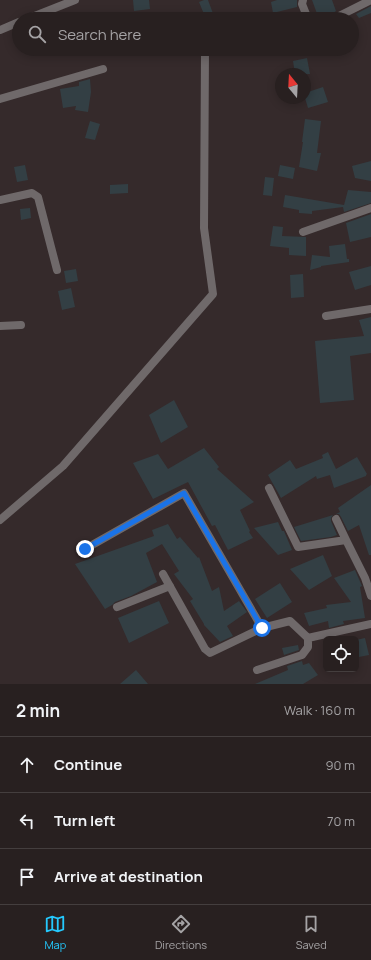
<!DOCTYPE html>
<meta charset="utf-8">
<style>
:root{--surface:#282020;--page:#342d2d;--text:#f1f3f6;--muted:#a5a3a5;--line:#443e3e;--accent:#24c9fe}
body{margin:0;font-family:Manrope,sans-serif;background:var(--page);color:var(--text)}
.controls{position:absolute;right:12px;bottom:12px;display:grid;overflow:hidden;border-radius:6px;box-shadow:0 2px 10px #0003}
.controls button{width:36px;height:36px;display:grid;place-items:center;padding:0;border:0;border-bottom:1px solid var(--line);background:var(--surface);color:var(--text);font:20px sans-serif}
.compass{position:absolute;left:275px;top:68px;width:36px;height:36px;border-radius:50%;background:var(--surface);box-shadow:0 2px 10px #0003;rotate:342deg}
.stop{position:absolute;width:12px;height:12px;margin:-9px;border:3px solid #1a73e8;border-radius:50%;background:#fff}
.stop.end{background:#1a73e8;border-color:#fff;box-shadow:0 1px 4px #0008}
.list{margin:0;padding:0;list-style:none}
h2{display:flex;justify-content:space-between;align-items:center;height:52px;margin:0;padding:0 16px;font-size:17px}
h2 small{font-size:13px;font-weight:400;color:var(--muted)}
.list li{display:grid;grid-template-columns:26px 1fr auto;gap:12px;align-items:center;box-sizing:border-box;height:56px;padding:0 16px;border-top:1px solid var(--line)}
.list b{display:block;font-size:15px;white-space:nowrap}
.list em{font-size:13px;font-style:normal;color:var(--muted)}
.icon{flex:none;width:22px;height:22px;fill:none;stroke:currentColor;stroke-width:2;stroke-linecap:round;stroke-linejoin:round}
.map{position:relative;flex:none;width:371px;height:684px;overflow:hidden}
.search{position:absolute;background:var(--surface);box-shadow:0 2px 10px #0003;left:12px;right:12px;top:12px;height:44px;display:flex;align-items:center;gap:10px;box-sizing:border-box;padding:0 14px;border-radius:22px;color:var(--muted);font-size:15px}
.sheet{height:220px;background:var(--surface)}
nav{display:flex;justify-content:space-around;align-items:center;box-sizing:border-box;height:56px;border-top:1px solid var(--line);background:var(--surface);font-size:11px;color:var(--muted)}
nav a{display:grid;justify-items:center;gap:2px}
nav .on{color:var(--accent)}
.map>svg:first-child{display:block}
</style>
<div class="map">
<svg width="371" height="684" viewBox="0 0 371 684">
<rect width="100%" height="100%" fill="#352a2b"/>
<!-- building -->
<path fill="#333f44" d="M133,0H149L150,9L134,11Z
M204,0H208L215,19H206L199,2Z
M277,0H297V7L273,13L271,2Z
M312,0H332L336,11L329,16L328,19H319Z
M371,6V13L359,18L356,14Z
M307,58L310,74H295L293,61Z
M90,79L91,92L88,112L75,110L76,106L63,108L60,89L79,86V82Z
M323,87L328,102L308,108L305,98V93Z
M305,119L321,121L317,153H321L317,171L299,167L303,142H302Z
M90,121L100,124L95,140L85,138Z
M371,161V181L355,178L352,166Z
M25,165L28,180L17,182L14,167Z
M280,165L295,168L293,179L278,176Z
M265,177L274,178L272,196L263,195Z
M128,184V193L110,194V185Z
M348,190L371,192V203L344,212L343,207L312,211V214L299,213V210L283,207L285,195L344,205Z
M30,208L31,218L21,220L20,209Z
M371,214V237L350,242L346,223Z
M273,226L283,227L282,236L306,237V256L289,255V248L270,246Z
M345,244L347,259H349V262L321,266V267L310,270L312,255L330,257L329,246Z
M371,266V285L355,290L349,272Z
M76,269L78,281L66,283L64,271Z
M303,274L304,297L291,298L290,275Z
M71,288L75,307L62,310L58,291Z
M371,317V353L350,356L354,400L320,403L315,341L364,336L359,320Z
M174,400L188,427L161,443L149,415Z
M204,448L219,467L217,469L254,502L240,510L250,531L249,532L253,538L228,550L215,525L212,526L188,482L153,499L133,463L158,454L168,469Z
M328,452L336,469L357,457L367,474L366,475V476L334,488L330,475L317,479L316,476L281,498L268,475L290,460L296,469L323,458L322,455Z
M371,485V555H369L359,525L348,531L341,517L339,514H336L340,512L338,508Z
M333,515L331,518V521L337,535L331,537L301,541L294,527Z
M278,522L282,531H284L292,550L278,555L254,528Z
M168,524L177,539L180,537L198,558L199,557L212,591L219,587L224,611L239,601L247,612L227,626L233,636L220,642L204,625V624L190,601L193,599L174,574L179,571L162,544L146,553L157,582L131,596L115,602L112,605L105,609L75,564L154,536L152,530Z
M323,555L332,576L309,590L290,569Z
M355,570L362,586L360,587L365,618L343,621L344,624L329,628L328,621L309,626L304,613L327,608L326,605L351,602L334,578Z
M280,583L292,602L267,618L255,599Z
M159,601L169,623L129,643L118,618Z
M365,638L369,655L359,657L356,646V640Z
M298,645L299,650L284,655L282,648Z
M302,661L303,665L309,663L318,675L303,684H255L288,670L287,666Z
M136,670L148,684H120Z"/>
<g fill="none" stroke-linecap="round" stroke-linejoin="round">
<!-- minor -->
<path stroke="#6f696a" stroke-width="8" d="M303,0L302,4L308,19
M27,19L75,0
M333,19L371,0
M0,30L19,22
M0,99L103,69
M0,200L32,193L38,197L57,270
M303,232L371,208
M326,316L371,309
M0,326L21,325
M269,488L298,547L346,540
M336,519L346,540L365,578L371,596
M0,520L63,466L213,294L204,228L205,49
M85,549L184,493L262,628
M163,574L205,649L210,653L262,628L290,621L308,638V647L302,655L257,670
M117,607L170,586
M308,638L371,624"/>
</g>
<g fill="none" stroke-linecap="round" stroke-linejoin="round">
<!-- route -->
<path stroke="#1a73e8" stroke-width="5" d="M85,549L184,493L262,628"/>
</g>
</svg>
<div class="controls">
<button><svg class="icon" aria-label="locate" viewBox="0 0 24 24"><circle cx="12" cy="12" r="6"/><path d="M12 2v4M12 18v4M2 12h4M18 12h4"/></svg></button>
</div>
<svg class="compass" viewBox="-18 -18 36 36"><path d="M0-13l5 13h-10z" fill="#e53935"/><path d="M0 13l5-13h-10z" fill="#a5a3a5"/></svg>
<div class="stop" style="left:262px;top:628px"></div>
<div class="stop end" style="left:85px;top:549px"></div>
<div class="search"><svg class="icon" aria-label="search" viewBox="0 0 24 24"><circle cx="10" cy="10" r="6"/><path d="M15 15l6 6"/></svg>Search here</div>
</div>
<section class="sheet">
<h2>2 min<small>Walk · 160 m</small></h2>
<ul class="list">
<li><svg class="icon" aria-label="ahead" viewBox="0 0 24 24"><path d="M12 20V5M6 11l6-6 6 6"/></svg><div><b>Continue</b></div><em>90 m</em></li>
<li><svg class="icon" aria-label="left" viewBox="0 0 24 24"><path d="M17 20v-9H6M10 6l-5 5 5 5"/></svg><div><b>Turn left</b></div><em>70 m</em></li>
<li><svg class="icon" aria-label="arrive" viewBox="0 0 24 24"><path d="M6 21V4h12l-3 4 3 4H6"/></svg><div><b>Arrive at destination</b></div></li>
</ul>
</section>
<nav>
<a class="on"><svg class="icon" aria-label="map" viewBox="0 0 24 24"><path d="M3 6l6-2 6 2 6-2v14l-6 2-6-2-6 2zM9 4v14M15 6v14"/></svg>Map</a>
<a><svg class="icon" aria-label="directions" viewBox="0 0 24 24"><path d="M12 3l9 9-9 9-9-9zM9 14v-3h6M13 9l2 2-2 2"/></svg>Directions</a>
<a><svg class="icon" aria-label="saved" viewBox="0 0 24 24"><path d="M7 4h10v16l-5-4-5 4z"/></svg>Saved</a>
</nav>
